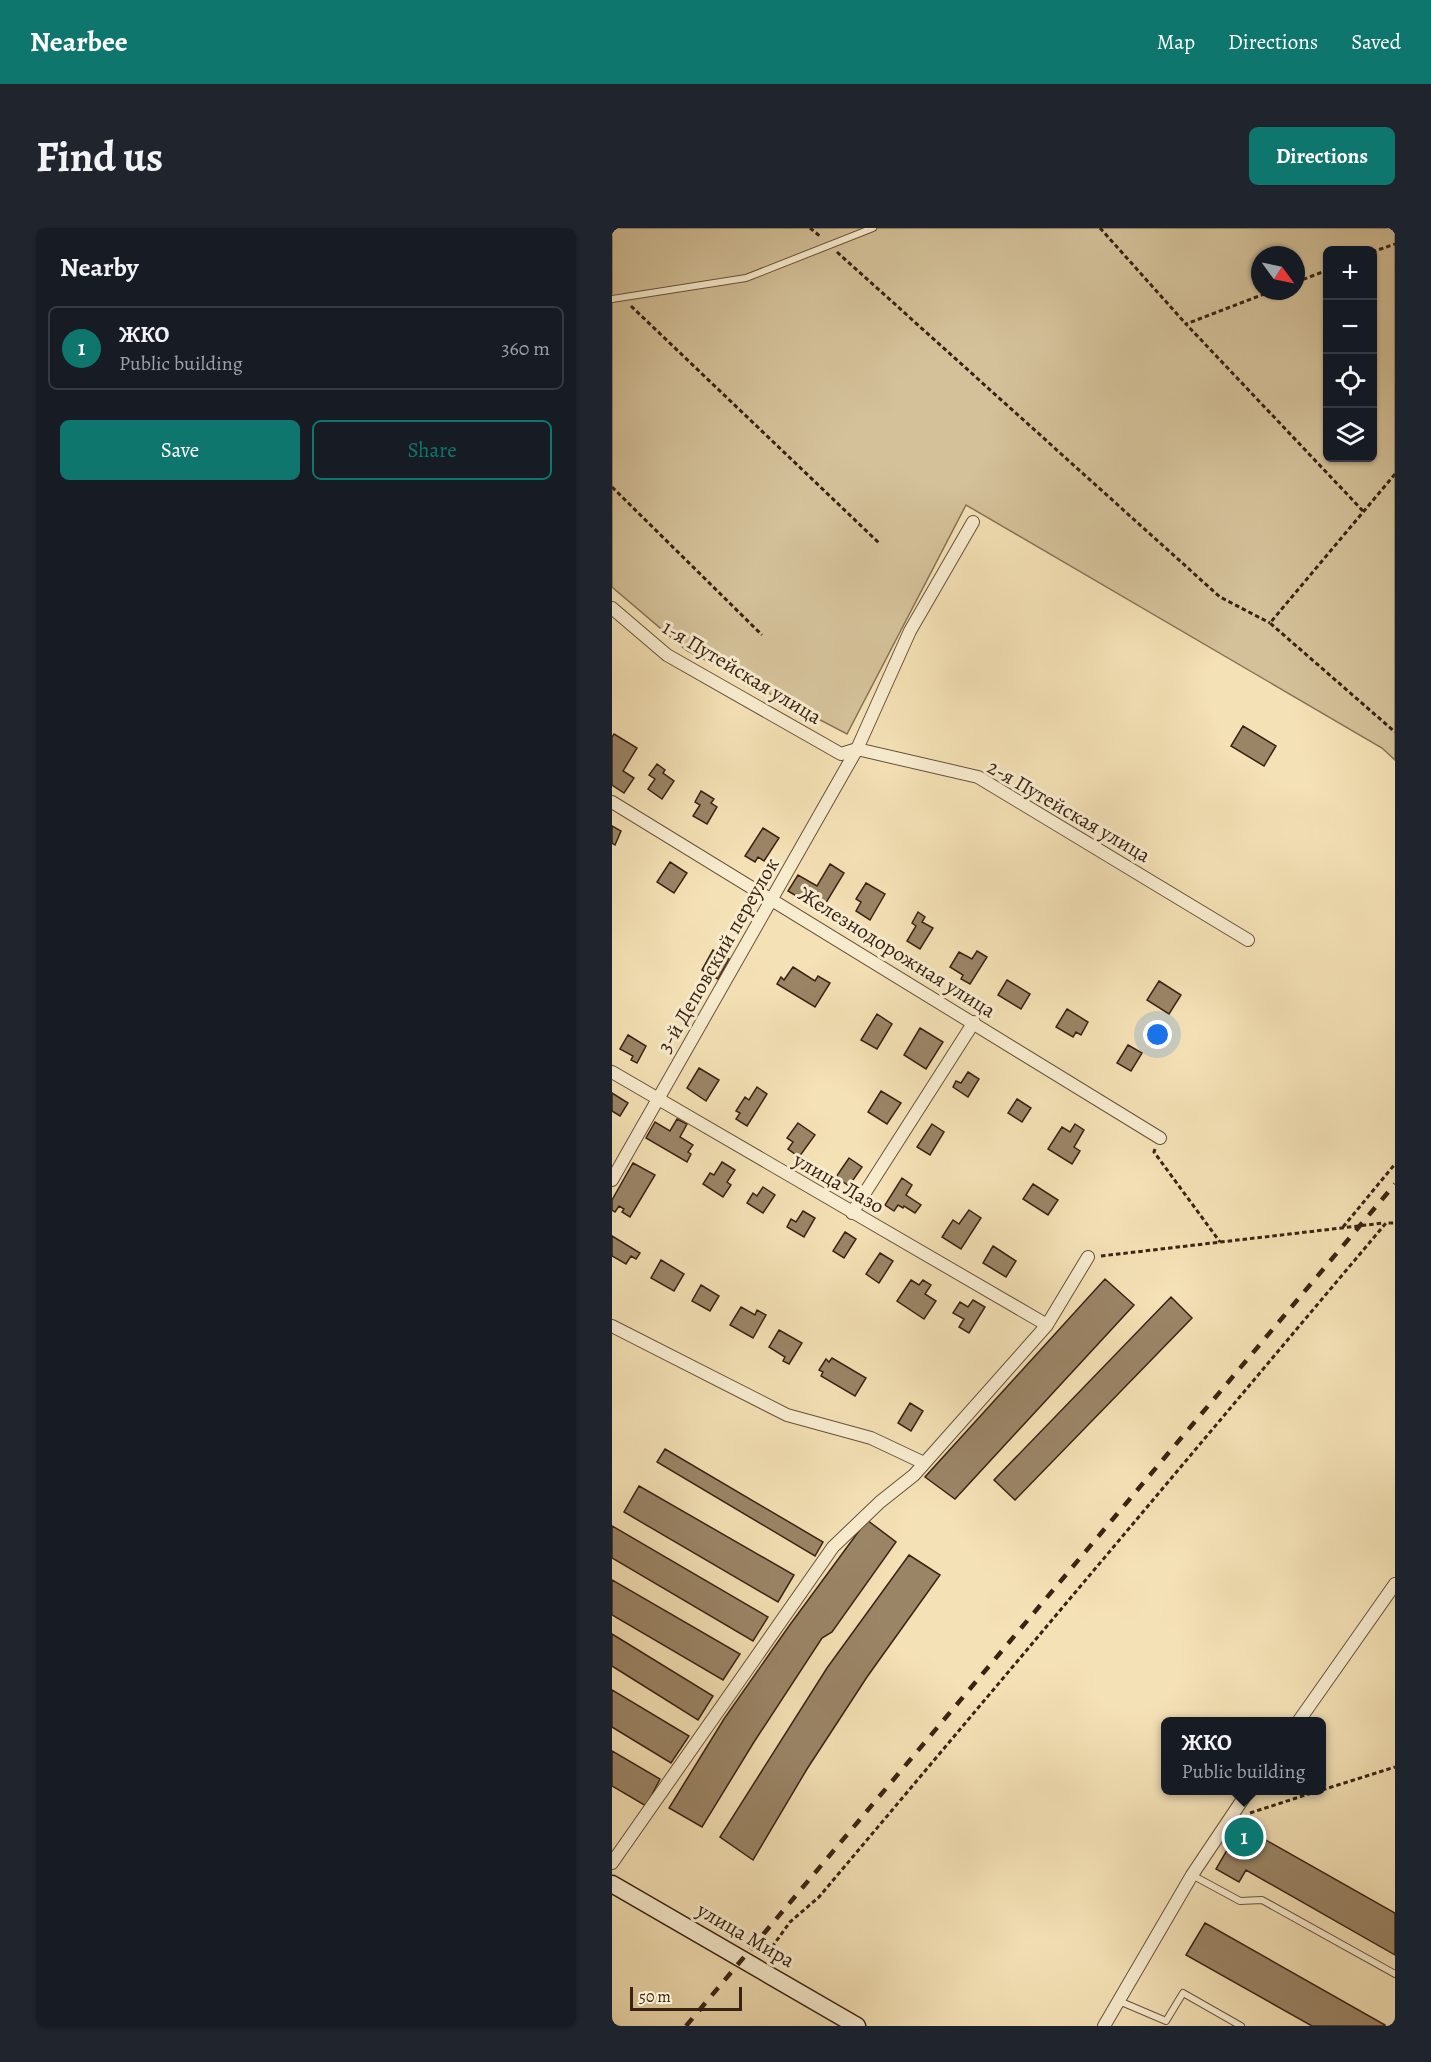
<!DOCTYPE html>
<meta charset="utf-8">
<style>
:root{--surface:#171b24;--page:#20242c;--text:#f1f3f6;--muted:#9ea1a6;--line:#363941;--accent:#0f766e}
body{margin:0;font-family:Alegreya,serif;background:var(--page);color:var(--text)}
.controls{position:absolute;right:18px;top:18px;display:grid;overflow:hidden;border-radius:9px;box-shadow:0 2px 4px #0004}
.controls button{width:54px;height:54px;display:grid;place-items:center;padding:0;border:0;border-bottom:2px solid var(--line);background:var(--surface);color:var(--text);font:30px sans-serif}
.compass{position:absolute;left:639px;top:18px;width:54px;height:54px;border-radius:50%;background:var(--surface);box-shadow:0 2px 4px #0004;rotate:123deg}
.scale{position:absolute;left:18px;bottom:15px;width:112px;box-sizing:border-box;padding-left:6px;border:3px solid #3a2213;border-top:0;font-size:16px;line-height:21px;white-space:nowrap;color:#3a2213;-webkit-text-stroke:4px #f8eccf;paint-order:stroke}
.you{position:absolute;left:546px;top:807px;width:21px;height:21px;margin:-15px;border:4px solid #fff;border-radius:50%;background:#1a73e8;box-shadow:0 0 0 9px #1a73e833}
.badge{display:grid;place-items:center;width:39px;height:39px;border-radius:50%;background:var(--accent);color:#fff;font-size:20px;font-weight:700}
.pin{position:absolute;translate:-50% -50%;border:3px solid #fff;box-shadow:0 2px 6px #0006}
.popup{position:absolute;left:549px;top:1489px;width:165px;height:78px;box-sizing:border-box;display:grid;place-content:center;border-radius:9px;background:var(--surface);filter:drop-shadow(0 2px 4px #0005);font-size:20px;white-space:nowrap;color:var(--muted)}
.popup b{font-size:22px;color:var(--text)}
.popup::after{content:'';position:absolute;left:50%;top:100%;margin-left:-12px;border:12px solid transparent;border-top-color:var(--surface)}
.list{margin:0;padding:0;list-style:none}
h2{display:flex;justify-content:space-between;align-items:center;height:78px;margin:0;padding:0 24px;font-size:26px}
h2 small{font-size:20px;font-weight:400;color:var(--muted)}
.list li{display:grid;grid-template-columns:39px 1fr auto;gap:18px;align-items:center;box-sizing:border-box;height:84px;margin:0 12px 12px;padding:0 12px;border:2px solid var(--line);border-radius:9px}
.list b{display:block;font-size:22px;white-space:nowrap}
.list p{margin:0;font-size:20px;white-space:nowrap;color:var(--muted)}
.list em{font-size:20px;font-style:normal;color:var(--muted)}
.actions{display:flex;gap:12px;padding:18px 24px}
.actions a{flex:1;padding:14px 0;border:2px solid var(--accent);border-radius:9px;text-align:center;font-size:21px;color:var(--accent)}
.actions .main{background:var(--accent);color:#fff}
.icon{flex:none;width:33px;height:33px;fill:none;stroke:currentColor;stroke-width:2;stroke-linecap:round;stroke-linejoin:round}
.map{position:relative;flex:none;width:783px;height:1798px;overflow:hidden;border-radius:9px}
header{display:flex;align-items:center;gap:36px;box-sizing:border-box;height:84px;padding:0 30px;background:var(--accent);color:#fff}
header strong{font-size:28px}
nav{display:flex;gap:33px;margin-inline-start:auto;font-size:21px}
.intro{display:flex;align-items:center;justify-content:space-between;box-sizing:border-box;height:144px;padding:0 36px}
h1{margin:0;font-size:42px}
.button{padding:15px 27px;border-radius:9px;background:var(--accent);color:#fff;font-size:21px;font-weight:700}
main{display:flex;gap:36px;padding:0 36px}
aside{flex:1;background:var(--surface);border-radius:9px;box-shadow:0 2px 4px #0004}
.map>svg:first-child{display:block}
</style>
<header>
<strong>Nearbee</strong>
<nav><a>Map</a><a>Directions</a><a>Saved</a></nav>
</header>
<div class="intro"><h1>Find us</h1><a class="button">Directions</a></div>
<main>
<aside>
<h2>Nearby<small></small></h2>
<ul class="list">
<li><span class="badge">1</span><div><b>ЖКО</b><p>Public building</p></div><em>360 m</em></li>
</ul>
<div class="actions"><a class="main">Save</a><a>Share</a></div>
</aside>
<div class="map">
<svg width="783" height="1798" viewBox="0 0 783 1798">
<rect width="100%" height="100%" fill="#f4e1b5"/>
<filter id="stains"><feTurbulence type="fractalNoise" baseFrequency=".00333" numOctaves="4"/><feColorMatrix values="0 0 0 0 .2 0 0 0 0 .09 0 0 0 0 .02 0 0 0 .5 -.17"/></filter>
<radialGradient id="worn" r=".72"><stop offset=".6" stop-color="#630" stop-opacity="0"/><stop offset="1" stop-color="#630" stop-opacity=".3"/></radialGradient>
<!-- green -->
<path fill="#d4c199" stroke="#877256" stroke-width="1.5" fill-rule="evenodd" d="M0,0H783V532L770,520L354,277L235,506L74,422L0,359ZM716,22H760V230H716ZM648,27H684V63H648Z"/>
<!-- building -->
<path fill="#9b8567" stroke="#3a2213" stroke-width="1.5" d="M631,498L664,518L652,538L619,518Z
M2,506L25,520L11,543L22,550L12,565L0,557V509Z
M45,536L53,542L51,545L62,553L50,571L36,561L43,551L37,547Z
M89,563L102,571L99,575L105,579L95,596L81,588L88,577L83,574Z
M0,598L9,603L3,617L0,615Z
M151,600L167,610L152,633L146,629L143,634L133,628Z
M58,634L75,645L62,665L45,654Z
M218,636L232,645L209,683L176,663L186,647L205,658Z
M254,655L273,666L258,692L244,683L249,674L244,671Z
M306,684L313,689L310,694L321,700L308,721L295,713L304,698L300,695Z
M101,722L117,731L106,751L90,742Z
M365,723L375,729L358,756L349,751L351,747L338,739L347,724L360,731Z
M181,739L203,753L206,748L218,755L203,779L165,756L169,749L172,752Z
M395,752L418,766L409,781L386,767Z
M547,753L569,767L557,786L535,772Z
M455,781L476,794L469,807L464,804L461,809L444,799Z
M265,786L280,796L265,821L249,812Z
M308,800L331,814L314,841L292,827Z
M16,807L34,818L25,835L19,832L21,828L8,821Z
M516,817L530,825L519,843L505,835Z
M87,840L107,852L94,873L75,860Z
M356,844L367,851L356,869L341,859L344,853L349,855Z
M145,859L155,866L135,898L124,891L128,885L124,883L133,869L137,872Z
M269,863L289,875L275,896L256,884Z
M0,865L16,875L8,888L0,883Z
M405,871L419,880L410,894L396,885Z
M65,891L75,896L68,909L81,917L76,924L79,926L75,934L34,910L43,894L58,903Z
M186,895L203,907L187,929L176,921L181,914L175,910Z
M320,896L332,904L318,927L305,919Z
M463,896L472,902L462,919L468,923L460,936L436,921L450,899L458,904Z
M237,930L250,939L237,958L224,949Z
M110,934L123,942L115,954L119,957L111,969L91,956L98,945L102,947Z
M21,935L43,947L18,989L10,984L12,981L7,978L3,984L0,982V972Z
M290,950L300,957L294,967L309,977L303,985L292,978L291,980L286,977L282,983L273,977Z
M421,956L446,972L436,987L411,971Z
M151,959L163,967L151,985L135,975L141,965L145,968Z
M357,982L369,990L349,1021L330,1009L341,992L347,996Z
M191,983L203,990L192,1009L175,999L179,991L184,994Z
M233,1004L244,1011L232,1030L221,1023Z
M0,1008L28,1025L24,1031L19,1028L14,1036L0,1028Z
M381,1018L404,1033L394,1049L371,1035Z
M268,1025L281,1033L267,1055L254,1046Z
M49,1032L72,1046L62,1063L39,1050Z
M493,1051L522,1077L343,1271L313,1249Z
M299,1052L307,1057L311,1052L319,1057L313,1066L324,1073L312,1091L285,1073Z
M89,1057L107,1068L98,1083L80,1073Z
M559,1069L580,1090L403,1272L382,1252Z
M361,1072L373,1079L357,1105L347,1099L352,1091L341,1085L348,1074L356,1079Z
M129,1079L143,1087L145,1082L154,1087L141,1110L118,1097Z
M167,1102L190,1115L177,1136L171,1133L173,1129L157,1119Z
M220,1130L254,1150L243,1168L209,1148L211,1144L207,1142L214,1131L217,1134Z
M298,1175L311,1183L299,1203L286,1195Z
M53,1221L211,1314L203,1328L45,1234Z
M27,1258L182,1347L166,1374L12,1284Z
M255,1292L284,1314L220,1404L210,1410L142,1514L90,1599L57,1580L112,1491L177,1398Z
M0,1298L156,1389L141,1413L0,1330Z
M297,1327L328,1347L255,1449L195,1541L141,1632L108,1609L215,1440Z
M0,1352L128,1426L111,1452L0,1387Z
M0,1406L101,1468L86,1492L0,1438Z
M0,1462L77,1508L59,1535L0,1499Z
M0,1523L48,1551L34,1578L0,1558Z
M629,1598L783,1685V1727L634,1642L627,1654L604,1641Z
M593,1695L773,1797V1798H700L574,1727Z"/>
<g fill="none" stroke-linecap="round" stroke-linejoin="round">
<!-- service casing -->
<g stroke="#68523c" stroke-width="8">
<path id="service" d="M0,71L134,50L261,0
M580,1647L628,1673L650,1672L783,1746
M507,1773L554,1793L571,1765L629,1798"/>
</g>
<!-- minor casing -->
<g stroke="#68523c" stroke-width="14">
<path id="minor" d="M0,380L55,427L229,526L245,521L366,549L636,712
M0,574L548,910
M0,844L435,1097
M0,952L245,521L298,403L361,294
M240,985L362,794
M0,1098L175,1187L259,1210L312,1235
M686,1494L783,1356
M0,1635L221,1319L268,1274L302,1247L435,1097L476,1029
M492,1798L580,1647L637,1562"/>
</g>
<!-- secondary casing -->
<g stroke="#3a2213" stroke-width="19">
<path id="secondary" d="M0,1656L245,1798"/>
</g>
<!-- path -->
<path stroke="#3a2213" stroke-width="3" stroke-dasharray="4.5 3" stroke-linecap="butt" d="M198,0L209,9
M488,0L574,96
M225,24L608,369L658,395
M760,24L783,16
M684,54L716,42
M660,63L574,96L751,283
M19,78L267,315
M783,246L658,395L783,504
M0,259L150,407
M543,921L542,924L608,1014
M731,999L783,936
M489,1028L772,995
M710,1562L783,1539
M638,1585L709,1562
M160,1719L178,1694L207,1669L774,995H783"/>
<!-- service -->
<use href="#service" stroke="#f8eccf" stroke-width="6"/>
<!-- minor -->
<use href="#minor" stroke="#f8eccf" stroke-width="12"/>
<!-- secondary -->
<use href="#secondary" stroke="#f8eccf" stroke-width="16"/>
<!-- rail -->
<path stroke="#3a2213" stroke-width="4.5" stroke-dasharray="10 10" stroke-linecap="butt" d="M74,1798L783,956"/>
</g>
<g text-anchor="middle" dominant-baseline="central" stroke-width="6" stroke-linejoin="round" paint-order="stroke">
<!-- street labels -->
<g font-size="21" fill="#3a2213" stroke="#f8eccf">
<text transform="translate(130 444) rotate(31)">1-я Путейская улица</text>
<text transform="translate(457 583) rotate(30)">2-я Путейская улица</text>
<text transform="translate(285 724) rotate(32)">Железнодорожная улица</text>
<text transform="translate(106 727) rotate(-60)">3-й Деповский переулок</text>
<text transform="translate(227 955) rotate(30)">улица Лазо</text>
<text transform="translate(134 1707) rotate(30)">улица Мира</text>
</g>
</g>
<rect width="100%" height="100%" filter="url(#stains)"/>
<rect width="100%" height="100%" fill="url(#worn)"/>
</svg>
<div class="controls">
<button>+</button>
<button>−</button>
<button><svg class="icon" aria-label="locate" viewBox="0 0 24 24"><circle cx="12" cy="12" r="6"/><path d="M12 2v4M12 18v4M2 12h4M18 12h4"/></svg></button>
<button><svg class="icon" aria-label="layers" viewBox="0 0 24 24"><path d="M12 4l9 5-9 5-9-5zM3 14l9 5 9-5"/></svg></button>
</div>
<svg class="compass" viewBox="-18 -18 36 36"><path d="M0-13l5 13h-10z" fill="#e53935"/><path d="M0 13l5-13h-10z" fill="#9ea1a6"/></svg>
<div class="scale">50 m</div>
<div class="you"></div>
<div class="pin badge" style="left:632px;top:1609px">1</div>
<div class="popup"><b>ЖКО</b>Public building</div>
</div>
</main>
